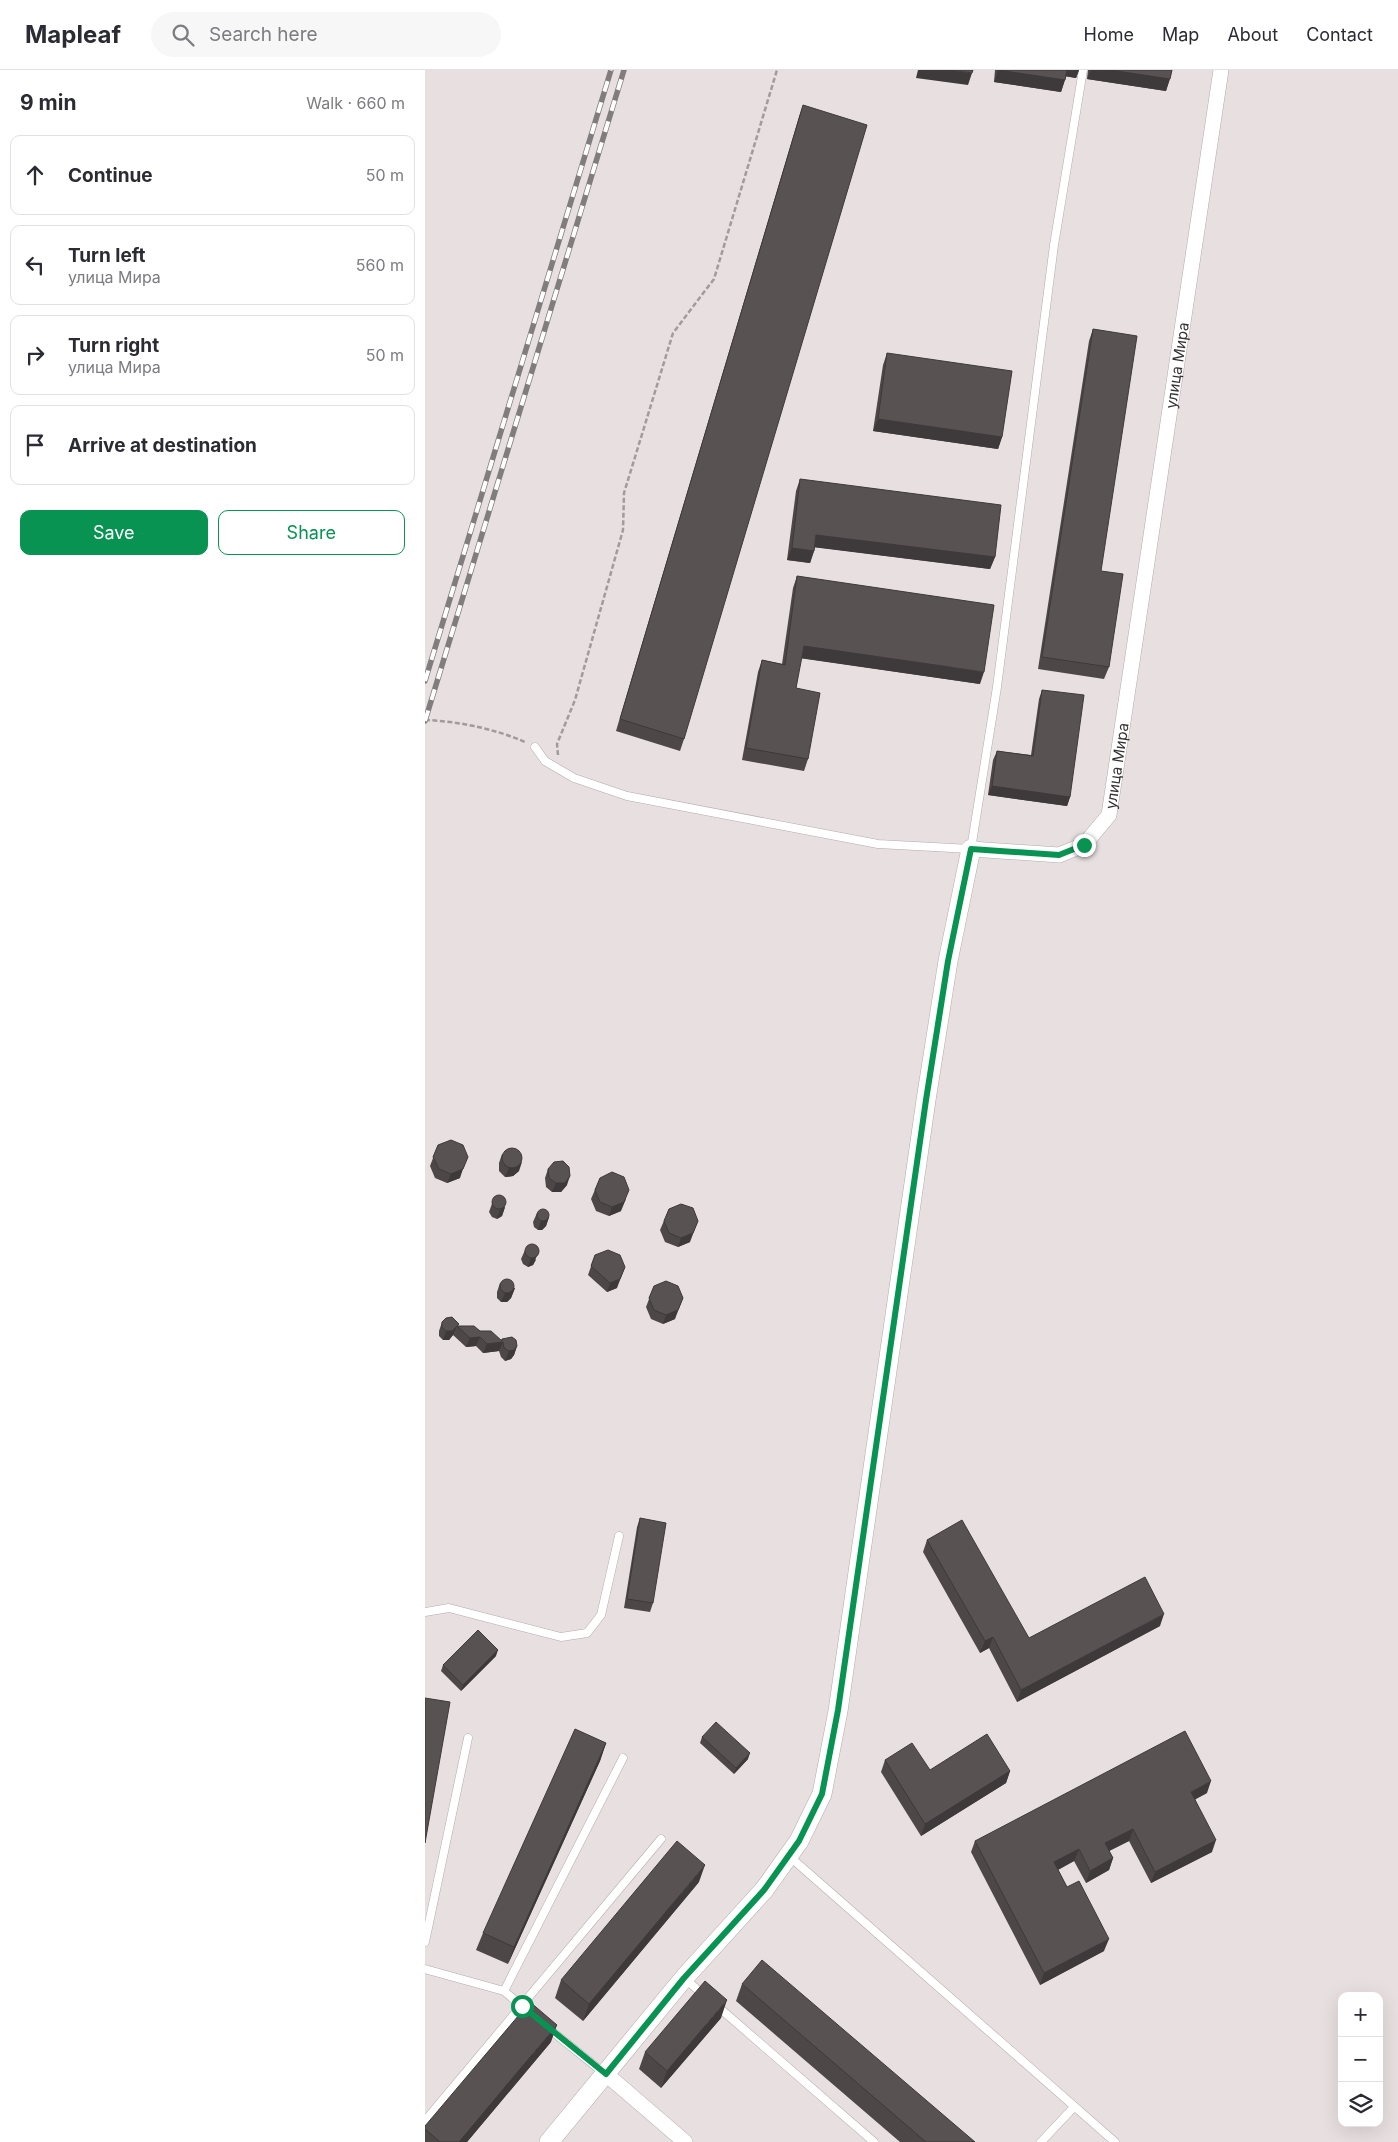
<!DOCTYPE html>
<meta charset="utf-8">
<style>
:root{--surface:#fff;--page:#f7f7f7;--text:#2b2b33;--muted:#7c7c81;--line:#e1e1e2;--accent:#089353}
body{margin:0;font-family:Inter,sans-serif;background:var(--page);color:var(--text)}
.controls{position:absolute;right:15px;bottom:15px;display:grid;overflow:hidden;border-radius:10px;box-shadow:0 5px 20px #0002}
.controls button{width:45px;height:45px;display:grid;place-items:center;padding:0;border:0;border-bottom:1px solid var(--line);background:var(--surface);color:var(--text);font:25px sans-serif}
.stop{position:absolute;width:15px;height:15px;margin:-11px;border:4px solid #089353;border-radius:50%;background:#fff}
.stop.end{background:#089353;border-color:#fff;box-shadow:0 1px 5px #0008}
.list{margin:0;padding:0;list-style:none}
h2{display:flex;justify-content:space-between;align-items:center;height:65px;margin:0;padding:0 20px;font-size:21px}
h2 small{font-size:16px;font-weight:400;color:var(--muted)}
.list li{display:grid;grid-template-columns:32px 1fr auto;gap:15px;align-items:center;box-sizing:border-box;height:80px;margin:0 10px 10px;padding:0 10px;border:1px solid var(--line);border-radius:10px}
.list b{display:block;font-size:19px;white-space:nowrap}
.list p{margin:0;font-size:16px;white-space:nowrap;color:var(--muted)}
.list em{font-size:16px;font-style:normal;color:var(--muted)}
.actions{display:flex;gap:10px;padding:15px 20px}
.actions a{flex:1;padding:11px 0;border:1px solid var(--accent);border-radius:10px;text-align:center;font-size:18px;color:var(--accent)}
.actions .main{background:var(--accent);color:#fff}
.icon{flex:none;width:28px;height:28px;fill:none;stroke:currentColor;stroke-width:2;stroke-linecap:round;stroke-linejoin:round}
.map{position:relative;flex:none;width:973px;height:2072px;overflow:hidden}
header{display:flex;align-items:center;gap:30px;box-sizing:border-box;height:70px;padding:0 25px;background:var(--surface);border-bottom:1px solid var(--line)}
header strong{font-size:24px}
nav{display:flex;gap:28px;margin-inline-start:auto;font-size:18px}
.search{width:350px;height:45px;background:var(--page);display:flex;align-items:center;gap:12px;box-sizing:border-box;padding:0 18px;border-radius:28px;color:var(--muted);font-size:19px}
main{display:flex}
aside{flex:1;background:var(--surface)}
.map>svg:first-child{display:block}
</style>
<header>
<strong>Mapleaf</strong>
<div class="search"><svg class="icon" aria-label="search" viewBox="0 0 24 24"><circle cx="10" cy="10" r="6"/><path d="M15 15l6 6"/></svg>Search here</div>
<nav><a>Home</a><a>Map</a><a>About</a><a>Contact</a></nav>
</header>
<main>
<aside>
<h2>9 min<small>Walk · 660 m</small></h2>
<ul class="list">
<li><svg class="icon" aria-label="ahead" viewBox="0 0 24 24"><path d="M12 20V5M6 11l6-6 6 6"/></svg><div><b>Continue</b></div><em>50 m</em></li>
<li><svg class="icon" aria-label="left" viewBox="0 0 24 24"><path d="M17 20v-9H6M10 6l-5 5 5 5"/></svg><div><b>Turn left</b><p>улица Мира</p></div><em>560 m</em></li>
<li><svg class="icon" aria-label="right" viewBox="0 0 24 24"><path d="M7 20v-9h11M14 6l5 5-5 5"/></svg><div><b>Turn right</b><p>улица Мира</p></div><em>50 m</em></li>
<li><svg class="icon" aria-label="arrive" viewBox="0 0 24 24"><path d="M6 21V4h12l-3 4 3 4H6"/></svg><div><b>Arrive at destination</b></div></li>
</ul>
<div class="actions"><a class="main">Save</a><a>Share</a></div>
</aside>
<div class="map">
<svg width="973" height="2072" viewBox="0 0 973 2072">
<rect width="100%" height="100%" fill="#e7dfe0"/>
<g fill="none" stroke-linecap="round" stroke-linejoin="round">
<!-- service casing -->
<g stroke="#b3abac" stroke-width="9">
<path id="service" d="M110,677L120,691L149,708L202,726L453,774L546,779L572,617L629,175L658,0
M0,1542L24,1538L136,1567L162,1563L176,1545L194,1466
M364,1786L690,2072
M0,1872L43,1668
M0,1899L79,1921L99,1938
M259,1908L280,1926
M79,1921L198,1688
M291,1935L449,2072
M123,1958L180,2004
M0,2051L236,1769
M616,2072L649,2037"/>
</g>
<!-- minor casing -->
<g stroke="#b3abac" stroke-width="16">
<g id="minor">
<path id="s1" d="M546,779L634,785L659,775L684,745L796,0"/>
<path d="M181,2004L260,2072"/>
</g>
</g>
<!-- tertiary casing -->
<g stroke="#b3abac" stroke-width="20">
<path id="tertiary" d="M124,2072L259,1908L339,1820L374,1771L397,1724L413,1641L501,1030L523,891L546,779"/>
</g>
<!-- path -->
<path stroke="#a19b9c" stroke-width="2.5" stroke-dasharray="5 2.5" stroke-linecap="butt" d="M0,650C33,651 70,659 100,672
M133,685L132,674L150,630L198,460L199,423L248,263L289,209L352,0"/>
<!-- service -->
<use href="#service" stroke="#fff" stroke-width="8"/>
<!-- minor -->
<use href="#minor" stroke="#fff" stroke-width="15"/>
<!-- tertiary -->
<use href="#tertiary" stroke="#fff" stroke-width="19"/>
<!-- rail casing -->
<g stroke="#817c7d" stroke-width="5.5">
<path id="rail" d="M0,611L186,0
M0,651L199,0"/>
</g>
<!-- rail -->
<use href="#rail" stroke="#fff" stroke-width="4" stroke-dasharray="11" stroke-linecap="butt"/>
</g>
<!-- wall -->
<path fill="#4d4747" d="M570,0H654L651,8L641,6L636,22L569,12Z
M663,0H747L741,21L662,9Z
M378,35L259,669L255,681L191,661L374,47Z
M668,259L676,501L684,597L679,609L613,599L664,271Z
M462,283L577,367L573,379L448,361L458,295Z
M375,409L570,487L565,499L390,477L389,481L385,493L362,490L371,421Z
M372,506L555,614L376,588L371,618L383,689L379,701L317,690L333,602L337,590L357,594L368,518Z
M617,620L645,727L642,736L563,725L568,690L572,681L606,685L614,629Z
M13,1075L35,1108L22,1113L10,1108L5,1096Z
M77,1084L94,1101L88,1106L80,1107L74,1101V1093Z
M123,1099L142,1115L136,1122H127L121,1117L120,1108Z
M175,1108L196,1141L184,1146L171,1141L166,1129Z
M69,1128L80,1137L77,1146L72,1149L67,1147L64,1142Z
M244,1139L265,1172L253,1177L240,1172L235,1160Z
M112,1143L124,1147L121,1156L117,1160H113L109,1157L108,1152Z
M100,1180L111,1190L108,1195L103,1197L98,1194L96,1189Z
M170,1185L192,1218L182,1222L163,1205Z
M75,1213L90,1218L86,1228L82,1232H76L72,1228V1222Z
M229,1216L250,1249L238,1254L226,1249L221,1237Z
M17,1252L34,1254L33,1256L55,1261L76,1270L77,1269L92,1276L89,1285L86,1289L80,1291L76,1287L74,1281L58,1283L51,1276L41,1277L28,1265L24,1270H18L14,1266V1261Z
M215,1448L228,1533L225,1542L199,1538L212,1457Z
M502,1470L604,1568L735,1556L592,1632L564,1578L555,1583L498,1482Z
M71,1586L36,1621L16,1601L18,1595Z
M277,1667L323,1689L309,1704L275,1673Z
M181,1673L175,1691L83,1894L51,1880L58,1863Z
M460,1690L505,1700L585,1701L581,1713L496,1766L456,1702Z
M782,1723L770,1729L787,1782L726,1813L704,1771L684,1781L688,1788L684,1800L661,1813L649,1791L633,1800L642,1817L679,1881L615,1915L546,1782L550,1771Z
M274,1812L158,1951L130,1928L136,1910Z
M317,1914L550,2072H475L311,1931Z
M296,1948L236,2018L214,1999L220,1982Z
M126,1972L42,2072H0V2056Z"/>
<!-- shaded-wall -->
<path fill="#3e393a" d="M493,0H524L547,3L543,15L491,8Z
M573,0L640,10L636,22L569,12Z
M640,0H654L651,8L638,6Z
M666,0H685L745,9L741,21L662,9Z
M453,349L577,367L573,379L448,361Z
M391,465L570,487L565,499L387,477Z
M367,478L389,481L385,493L362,490Z
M379,576L559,602L555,614L374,588Z
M567,716L645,727L642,736L563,725Z
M97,1092L94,1101L88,1106L80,1107L84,1098Z
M39,1096L35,1108L22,1113L26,1104Z
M145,1106L142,1115L136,1122H127L131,1113Z
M201,1129L196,1141L184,1146L187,1137Z
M80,1137L77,1146L72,1149L75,1140Z
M124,1147L121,1156L117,1160H113L116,1151Z
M273,1151L265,1172L253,1177L256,1168Z
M114,1181L108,1195L103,1197L106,1188Z
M200,1197L192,1218L182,1222L185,1213Z
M90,1218L86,1228L82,1232H76L80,1223Z
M258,1228L250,1249L238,1254L241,1245Z
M32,1256L28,1265L24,1270H18L21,1261Z
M55,1267L51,1276L41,1277L45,1268Z
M78,1272L74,1281L58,1283L62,1274Z
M92,1276L89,1285L86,1289L80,1291L84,1281Z
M739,1544L735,1556L592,1632L596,1620Z
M568,1567L564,1578L555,1583L560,1571Z
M73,1580L71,1586L36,1621L38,1615Z
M181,1673L175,1691L83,1894L89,1877Z
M325,1683L323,1689L309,1704L311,1698Z
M585,1701L581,1713L496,1766L500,1754Z
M786,1711L782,1723L762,1734L766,1722Z
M708,1759L704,1771L676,1785L680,1773Z
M791,1770L787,1782L726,1813L730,1802Z
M654,1779L649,1791L625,1804L629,1792Z
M688,1788L684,1800L661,1813L665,1801Z
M280,1795L274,1812L158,1951L164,1934Z
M684,1869L679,1881L615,1915L619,1903Z
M302,1930L296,1948L236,2018L242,2001Z
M132,1955L126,1972L42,2072H34Z"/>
<!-- building -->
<path fill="#595253" stroke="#3e393a" d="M524,0H548L547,3Z
M573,0H642L640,10Z
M685,0H747L745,9Z
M378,35L442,55L259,669L195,649Z
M668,259L712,266L676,501L698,504L684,597L617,587Z
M462,283L587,301L577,367L453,349Z
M375,409L576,435L570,487L391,465L389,481L367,478Z
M372,506L569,535L559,602L379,576L371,618L395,623L383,689L321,678L337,590L360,595Z
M617,620L659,625L645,727L567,716L572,681L608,686Z
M26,1070L38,1075L43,1087L38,1099L26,1104L14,1099L8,1087L13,1075Z
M77 1088a10 10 0 1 1 20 0a10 10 0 1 1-20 0Z
M138,1091L144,1097L145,1106L140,1113H131L124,1108L123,1099L129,1092Z
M187,1102L199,1107L204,1120L199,1132L187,1137L175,1132L170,1120L175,1108Z
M67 1132a7 7 0 1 1 14 0a7 7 0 1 1-14 0Z
M256,1134L268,1138L273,1151L268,1163L256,1168L244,1163L239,1151L244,1139Z
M112 1145a6 6 0 1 1 12 0a6 6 0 1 1-12 0Z
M100 1181a7 7 0 1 1 14 0a7 7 0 1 1-14 0Z
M183,1180L195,1185L200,1197L195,1209L185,1213L166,1196L170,1185Z
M75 1216a7 7 0 1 1 14 0a7 7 0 1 1-14 0Z
M241,1211L253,1216L258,1228L253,1240L241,1245L229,1240L224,1228L229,1216Z
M27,1247L34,1254L32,1256H49L55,1261H66L77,1271V1269L87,1267L91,1270L92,1276L89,1280L84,1281L79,1278L78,1272L62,1274L55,1267L45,1268L32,1256L27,1261H21L17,1257V1252L21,1248Z
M215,1448L241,1453L228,1533L202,1529Z
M537,1450L604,1568L720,1507L739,1544L596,1620L568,1567L560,1571L502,1470Z
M53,1560L73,1580L38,1615L18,1595Z
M0,1628L25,1632L0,1773Z
M291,1652L325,1683L311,1698L277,1667Z
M150,1659L181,1673L89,1877L58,1863Z
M760,1661L786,1711L766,1722L791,1770L730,1802L708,1759L680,1773L688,1788L665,1801L654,1779L629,1792L642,1817L654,1811L684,1869L619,1903L550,1771Z
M562,1664L585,1701L500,1754L460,1690L487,1673L505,1700Z
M252,1771L280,1795L164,1934L136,1910Z
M337,1890L550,2072H501L317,1914Z
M280,1911L302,1930L242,2001L220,1982Z
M105,1932L132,1955L34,2072H15L0,2059V2056Z"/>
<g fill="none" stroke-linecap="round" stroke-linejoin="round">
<!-- route -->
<path stroke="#089353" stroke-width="6" d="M97,1936L181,2004L259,1908L339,1820L374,1771L397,1724L413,1640L501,1030L523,891L546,779L634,785L659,775"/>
</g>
<g text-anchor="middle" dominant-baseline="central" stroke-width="5" stroke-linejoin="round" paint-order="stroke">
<!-- street labels -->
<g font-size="15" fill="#353233" stroke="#fff">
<text stroke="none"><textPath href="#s1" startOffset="609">улица Мира</textPath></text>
<text stroke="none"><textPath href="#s1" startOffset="204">улица Мира</textPath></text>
</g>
</g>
</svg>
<div class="controls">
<button>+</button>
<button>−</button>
<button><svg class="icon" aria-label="layers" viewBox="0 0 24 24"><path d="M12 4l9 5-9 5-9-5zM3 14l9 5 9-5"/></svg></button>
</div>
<div class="stop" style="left:97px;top:1936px"></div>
<div class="stop end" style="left:659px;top:775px"></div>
</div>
</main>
